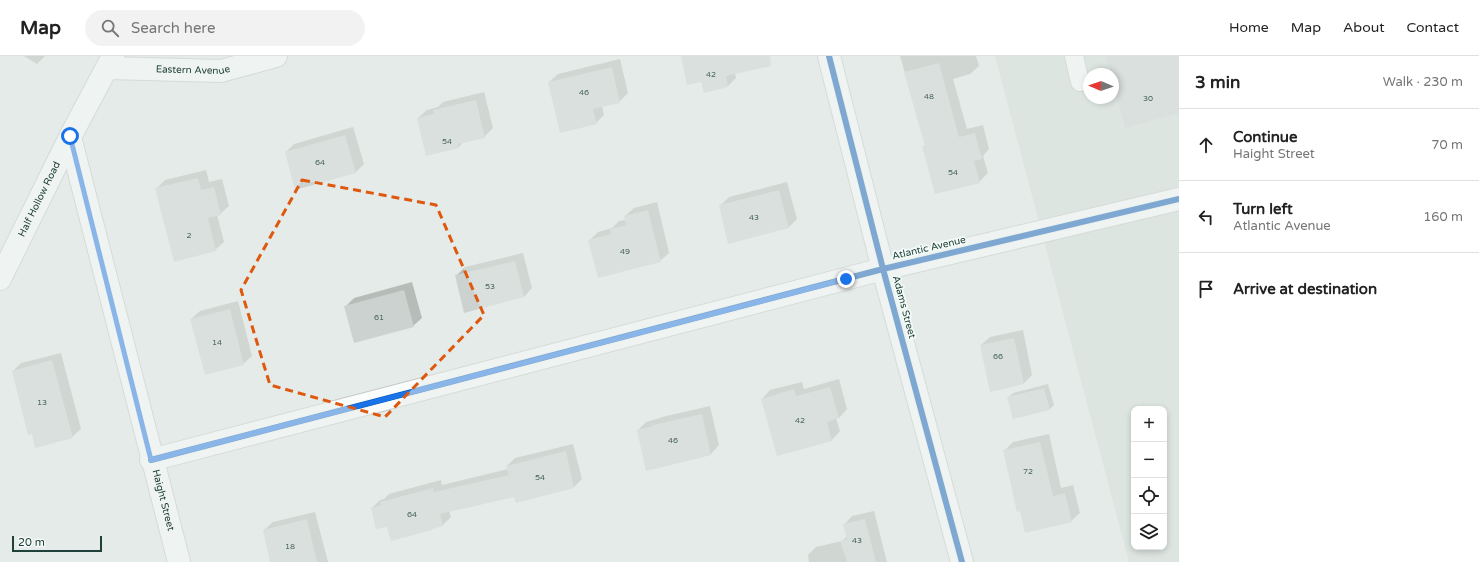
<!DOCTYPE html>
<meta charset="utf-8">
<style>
:root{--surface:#fff;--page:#f2f2f2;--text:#222;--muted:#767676;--line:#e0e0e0}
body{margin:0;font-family:"Varela Round",sans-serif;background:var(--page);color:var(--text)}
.controls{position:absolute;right:12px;bottom:12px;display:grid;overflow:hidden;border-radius:8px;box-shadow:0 2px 6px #0003}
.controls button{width:36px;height:36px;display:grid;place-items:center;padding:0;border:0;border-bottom:1px solid var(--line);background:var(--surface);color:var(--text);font:20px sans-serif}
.compass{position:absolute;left:1083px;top:12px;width:36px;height:36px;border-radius:50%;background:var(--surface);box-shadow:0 2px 6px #0003;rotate:272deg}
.scale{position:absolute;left:12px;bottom:10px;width:90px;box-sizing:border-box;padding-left:4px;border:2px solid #20413a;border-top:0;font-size:11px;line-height:14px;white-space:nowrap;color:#20413a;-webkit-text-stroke:3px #f3faf7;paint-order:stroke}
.stop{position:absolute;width:12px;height:12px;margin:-9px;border:3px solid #1a73e8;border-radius:50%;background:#fff}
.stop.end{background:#1a73e8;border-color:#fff;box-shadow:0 1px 4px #0008}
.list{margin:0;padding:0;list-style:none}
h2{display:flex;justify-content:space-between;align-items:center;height:52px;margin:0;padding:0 16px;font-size:17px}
h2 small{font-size:13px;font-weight:400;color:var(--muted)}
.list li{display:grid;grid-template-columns:26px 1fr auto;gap:12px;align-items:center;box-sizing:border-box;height:72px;padding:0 16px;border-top:1px solid var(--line)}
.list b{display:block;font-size:15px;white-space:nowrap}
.list p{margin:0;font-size:13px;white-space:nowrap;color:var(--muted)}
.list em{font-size:13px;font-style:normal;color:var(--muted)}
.icon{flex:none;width:22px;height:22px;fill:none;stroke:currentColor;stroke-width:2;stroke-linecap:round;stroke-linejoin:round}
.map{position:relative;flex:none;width:1179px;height:506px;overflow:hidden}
header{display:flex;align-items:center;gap:24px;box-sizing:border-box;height:56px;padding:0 20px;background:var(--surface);border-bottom:1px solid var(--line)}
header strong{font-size:19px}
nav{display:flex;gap:22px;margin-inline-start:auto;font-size:14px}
.search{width:280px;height:36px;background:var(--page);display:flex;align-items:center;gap:10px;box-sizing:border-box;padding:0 14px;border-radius:22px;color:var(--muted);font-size:15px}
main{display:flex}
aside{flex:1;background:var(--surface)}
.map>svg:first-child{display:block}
</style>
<header>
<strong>Map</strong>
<div class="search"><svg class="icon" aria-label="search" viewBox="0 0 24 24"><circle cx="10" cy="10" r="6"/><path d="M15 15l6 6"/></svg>Search here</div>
<nav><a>Home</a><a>Map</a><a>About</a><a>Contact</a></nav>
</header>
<main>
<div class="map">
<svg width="1179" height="506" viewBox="0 0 1179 506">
<rect width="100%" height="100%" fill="#e5ebe8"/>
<!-- built -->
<path fill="#d2ddd8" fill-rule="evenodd" d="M995,0H1179V506H1129ZM1089,18H1113V42H1089ZM1134,353H1164V491H1134Z"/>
<!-- shadow -->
<path fill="#0003" d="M24,0H45L37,8Z
M682,0H756L735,17L736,22L728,30L702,25Z
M900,0H976L979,10L970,18L953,23L967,73L983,69L989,93L983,100L988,117L979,126L923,91L926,88Z
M620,3L628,37L619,46L602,50L604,59L596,67L549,26L558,18Z
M484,36L493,72L484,81L464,85L459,91L418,62L427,54L438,51L443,46Z
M353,71L364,108L356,116L296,133L286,96L294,88Z
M206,114L209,126L222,123L229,150L220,158L217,159L224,186L215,194L156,133L165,124Z
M787,126L797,163L788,172L720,150L729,141Z
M657,146L669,197L660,205L590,184L598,176L612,172L619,165L626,164L625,160L634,152Z
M523,197L532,232L524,241L456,220L465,211Z
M412,226L422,262L413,270L345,251L354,242Z
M238,245L252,300L243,308L191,263L200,255Z
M1023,274L1032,319L1023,328L981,289L990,281Z
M61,297L81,373L72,381L13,315L21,307Z
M839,323L847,353L839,362H836L840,375L832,384L762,343L770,334L802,326L804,333Z
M1048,328L1054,349L1050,353L1008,342L1013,337Z
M710,350L719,389L711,398L647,414L638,374L646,366L660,362L662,361Z
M1049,378L1061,432L1073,429L1080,457L1071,465L1005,394L1013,386Z
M573,388L582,423L574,431L515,440L449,455L451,461L443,469L433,472L388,470L372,452L380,444L384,443L389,438L441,424L442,429L508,413L507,410L515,402Z
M874,455L887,506H809L808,499L816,491L842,485L847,480L844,469L852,460Z
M315,456L328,506H271L264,474L273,466Z"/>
<!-- building -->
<path fill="#ccd2d0" d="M681,0H770L771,10L726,20L728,31L704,37L701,26L687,29Z
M1106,0H1179V57L1125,72L1113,27V18H1111Z
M939,7L959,81L975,77L982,103L974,105L980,127L935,138L922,90H925L904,16Z
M612,11L620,47L593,53L597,68L560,77L548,26Z
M476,44L485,82L458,88L459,92L426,100L417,62L434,58L433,54Z
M345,79L356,117L295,134L285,96Z
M198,122L201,134L214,131L221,159L208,162L216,195L174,206L155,132Z
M779,134L789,172L728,188L719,149Z
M648,154L661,206L598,222L588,184L611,178L610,173L626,169L624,160Z
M515,205L524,241L464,257L455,219Z
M404,234L414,271L354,287L344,250Z
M230,253L244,309L205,319L190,263Z
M1014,282L1024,328L990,336L980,289Z
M52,304L73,382L35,392L32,378L28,379L12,315Z
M830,331L839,362L827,366L832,385L777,400L761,343L794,333L796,340Z
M1044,332L1050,354L1013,363L1007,341Z
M702,358L711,399L646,415L637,374L653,370L652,369Z
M1040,386L1053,440L1065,437L1072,466L1025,477L1020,455L1017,456L1003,394Z
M566,395L574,432L516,447L514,441L440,458L443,470L432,473V474L391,485L387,471L376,473L371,452L381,449L380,446L433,432L434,436L509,419L506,410Z
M307,463L317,506H270L263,474Z
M865,463L876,506H847L840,485L847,483L843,468Z"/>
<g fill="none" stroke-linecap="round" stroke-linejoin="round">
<!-- lane casing -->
<g stroke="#c2c8c6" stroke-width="20">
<path id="lane" d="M1074,0L1080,26"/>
</g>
<!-- street casing -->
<g stroke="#c2c8c6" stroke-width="24">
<g id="street">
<path d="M829,0L883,213L962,506"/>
<path id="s1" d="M107,12L221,15L276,0"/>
<path id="s2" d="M70,81L179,506"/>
<path d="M151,404L883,213L1179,143"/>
</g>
</g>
<!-- secondary casing -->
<g stroke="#c0c9c6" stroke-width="24">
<g id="secondary">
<path id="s3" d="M0,223L70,81L113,0"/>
</g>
</g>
<!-- lane -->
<use href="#lane" stroke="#fbfcfc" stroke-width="18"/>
<!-- street -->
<use href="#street" stroke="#fbfcfc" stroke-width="22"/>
<!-- secondary -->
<use href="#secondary" stroke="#fbfcfc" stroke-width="22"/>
<!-- cycleway casing -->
<g stroke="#f3faf7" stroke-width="8">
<path id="cycleway" d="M829,0L883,213L962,506
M151,404L883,213L1179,143"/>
</g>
<!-- cycleway -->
<use href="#cycleway" stroke="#0057b8" stroke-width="6"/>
</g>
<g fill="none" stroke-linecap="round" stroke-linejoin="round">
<!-- route -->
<path stroke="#1a73e8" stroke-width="5" d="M70,80L151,404L846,223"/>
</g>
<!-- marked area -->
<path d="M0 0H1179V506H0ZM302,124L436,149L484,259L385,361L270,329L241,234Z" fill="#e5ebe8" fill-opacity=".55" fill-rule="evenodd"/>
<path fill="none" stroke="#de580e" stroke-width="3" stroke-dasharray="8 5" stroke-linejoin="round" d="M302,124L436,149L484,259L385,361L270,329L241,234Z"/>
<g text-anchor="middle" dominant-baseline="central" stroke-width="3.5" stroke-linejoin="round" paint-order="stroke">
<!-- number labels -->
<g font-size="8" fill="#4c6660">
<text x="711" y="18">42</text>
<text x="584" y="36">46</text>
<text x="929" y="40">48</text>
<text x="1148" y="42">30</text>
<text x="447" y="85">54</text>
<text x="320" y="106">64</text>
<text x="953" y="116">54</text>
<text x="754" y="161">43</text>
<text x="189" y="179">2</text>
<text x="625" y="195">49</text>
<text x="490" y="230">53</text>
<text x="379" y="261">61</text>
<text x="217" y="286">14</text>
<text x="998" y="300">66</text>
<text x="42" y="346">13</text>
<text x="800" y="364">42</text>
<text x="673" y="384">46</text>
<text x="1028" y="415">72</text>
<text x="540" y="421">54</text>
<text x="412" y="458">64</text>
<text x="857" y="484">43</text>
<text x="290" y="490">18</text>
</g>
<!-- street labels -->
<g font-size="10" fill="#20413a" stroke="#f3faf7">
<text stroke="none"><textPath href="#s1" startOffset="86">Eastern Avenue</textPath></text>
<text stroke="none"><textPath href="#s3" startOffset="89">Half Hollow Road</textPath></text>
<text transform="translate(929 192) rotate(-13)">Atlantic Avenue</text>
<text transform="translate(904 251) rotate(75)">Adams Street</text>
<text stroke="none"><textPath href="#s2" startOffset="375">Haight Street</textPath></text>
</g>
</g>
</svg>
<div class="controls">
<button>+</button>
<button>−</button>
<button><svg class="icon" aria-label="locate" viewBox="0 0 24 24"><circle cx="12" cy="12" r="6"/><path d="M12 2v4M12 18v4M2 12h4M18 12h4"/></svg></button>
<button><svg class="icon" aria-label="layers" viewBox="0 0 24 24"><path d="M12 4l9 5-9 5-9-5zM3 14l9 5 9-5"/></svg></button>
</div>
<svg class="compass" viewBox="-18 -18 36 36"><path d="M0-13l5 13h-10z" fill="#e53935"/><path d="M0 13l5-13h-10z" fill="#767676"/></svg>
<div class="scale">20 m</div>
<div class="stop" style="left:70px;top:80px"></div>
<div class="stop end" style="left:846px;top:223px"></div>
</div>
<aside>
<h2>3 min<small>Walk · 230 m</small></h2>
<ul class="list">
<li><svg class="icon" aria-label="ahead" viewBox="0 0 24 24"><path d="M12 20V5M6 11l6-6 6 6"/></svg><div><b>Continue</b><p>Haight Street</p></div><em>70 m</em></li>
<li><svg class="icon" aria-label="left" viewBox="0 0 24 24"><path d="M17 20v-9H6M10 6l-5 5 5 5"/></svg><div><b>Turn left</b><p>Atlantic Avenue</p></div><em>160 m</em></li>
<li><svg class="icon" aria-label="arrive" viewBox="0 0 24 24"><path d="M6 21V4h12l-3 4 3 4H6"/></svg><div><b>Arrive at destination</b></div></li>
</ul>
</aside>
</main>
